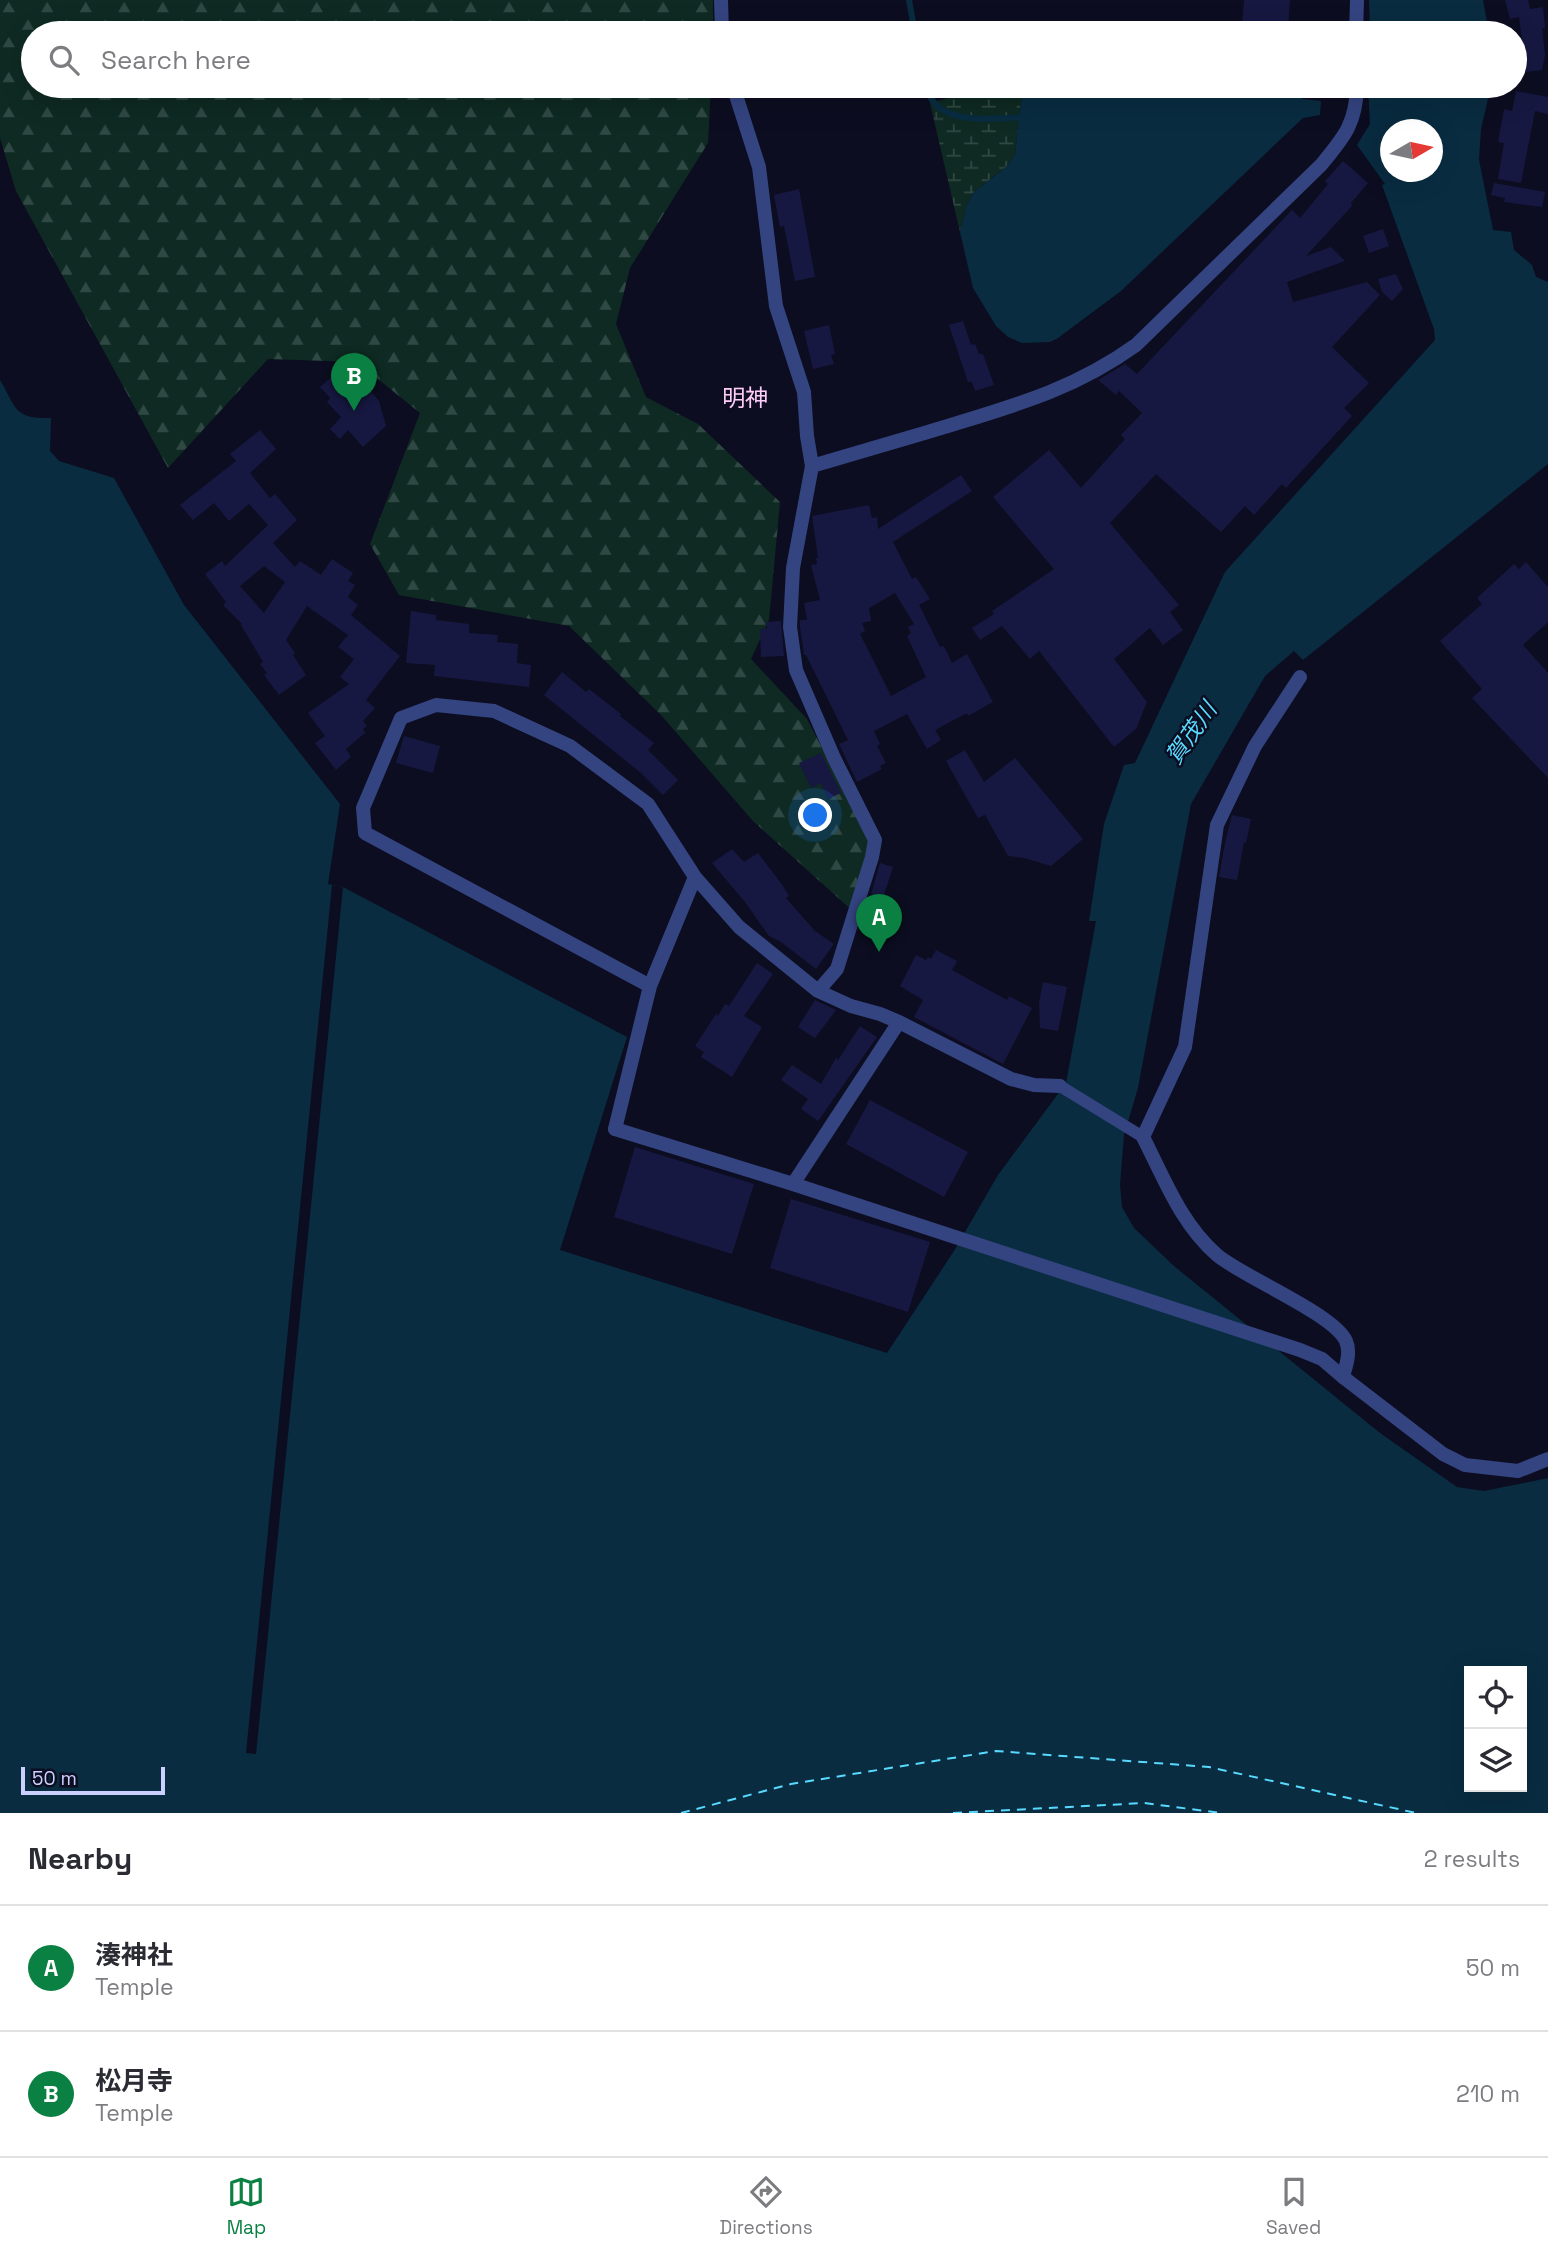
<!DOCTYPE html>
<meta charset="utf-8">
<style>
:root{--surface:#fff;--page:#f7f7f7;--text:#2b2b33;--muted:#7c7c81;--line:#e1e1e2;--accent:#0b8043}
body{margin:0;font-family:"Space Grotesk","Noto Sans JP",sans-serif;background:var(--page);color:var(--text)}
.controls{position:absolute;right:21px;bottom:21px;display:grid;overflow:hidden;border-radius:0px;box-shadow:0 7px 28px #0002}
.controls button{width:63px;height:63px;display:grid;place-items:center;padding:0;border:0;border-bottom:2px solid var(--line);background:var(--surface);color:var(--text);font:35px sans-serif}
.compass{position:absolute;left:1380px;top:119px;width:63px;height:63px;border-radius:50%;background:var(--surface);box-shadow:0 7px 28px #0002;rotate:81deg}
.scale{position:absolute;left:21px;bottom:18px;width:144px;box-sizing:border-box;padding-left:7px;border:4px solid #cad1ff;border-top:0;font-size:19px;line-height:24px;white-space:nowrap;color:#cad1ff;-webkit-text-stroke:5px #0c0d20;paint-order:stroke}
.you{position:absolute;left:816px;top:816px;width:24px;height:24px;margin:-18px;border:5px solid #fff;border-radius:50%;background:#1a73e8;box-shadow:0 0 0 10px #1a73e833}
.badge{display:grid;place-items:center;width:46px;height:46px;border-radius:50%;background:var(--accent);color:#fff;font-size:23px;font-weight:700}
.pin{position:absolute;translate:-50% -58px;filter:drop-shadow(0 2px 4px #0008)}
.pin::after{content:'';position:absolute;top:37px;width:24px;height:21px;background:inherit;clip-path:polygon(0 0,100% 0,50% 100%)}
.list{margin:0;padding:0;list-style:none}
h2{display:flex;justify-content:space-between;align-items:center;height:91px;margin:0;padding:0 28px;font-size:30px}
h2 small{font-size:23px;font-weight:400;color:var(--muted)}
.list li{display:grid;grid-template-columns:46px 1fr auto;gap:21px;align-items:center;box-sizing:border-box;height:126px;padding:0 28px;border-top:2px solid var(--line)}
.list b{display:block;font-size:26px;white-space:nowrap}
.list p{margin:0;font-size:23px;white-space:nowrap;color:var(--muted)}
.list em{font-size:23px;font-style:normal;color:var(--muted)}
.icon{flex:none;width:38px;height:38px;fill:none;stroke:currentColor;stroke-width:2;stroke-linecap:round;stroke-linejoin:round}
.map{position:relative;flex:none;width:1548px;height:1813px;overflow:hidden}
.search{position:absolute;background:var(--surface);box-shadow:0 7px 28px #0002;left:21px;right:21px;top:21px;height:77px;display:flex;align-items:center;gap:18px;box-sizing:border-box;padding:0 24px;border-radius:38px;color:var(--muted);font-size:26px}
.sheet{height:343px;background:var(--surface)}
nav{display:flex;justify-content:space-around;align-items:center;box-sizing:border-box;height:98px;border-top:2px solid var(--line);background:var(--surface);font-size:19px;color:var(--muted)}
nav a{display:grid;justify-items:center;gap:4px}
nav .on{color:var(--accent)}
.map>svg:first-child{display:block}
</style>
<div class="map">
<svg width="1548" height="1813" viewBox="0 0 1548 1813">
<defs>
<pattern id="forest-firs" width="22" height="20" patternUnits="userSpaceOnUse" patternTransform="scale(1.75)"><rect width="22" height="20" fill="#0e2a22"/><path d="M5 1l3.5 6h-7zM16 11l3.5 6h-7z" fill="#304843"/></pattern>
<pattern id="wetland-marsh" width="20" height="14" patternUnits="userSpaceOnUse" patternTransform="scale(1.75)"><rect width="20" height="14" fill="#0e2a22"/><path d="M1 5h8M5 5V1M11 12h8M15 12V8" fill="none" stroke="#304843"/></pattern>
</defs>
<rect width="100%" height="100%" fill="#0c0d20"/>
<!-- forest -->
<path fill="url(#forest-firs)" d="M0,0H713V33H33V86H711L708,143L630,268L616,324L646,397L698,424L780,502L769,620L751,659L807,719L869,838L856,914L753,821L661,715L569,626L399,595L370,544L420,413L357,362L268,359L168,468L16,191L0,138Z"/>
<!-- wetland -->
<path fill="url(#wetland-marsh)" d="M969,86H1024L1019,114L1015,155L1006,167L974,192L966,207L960,232L930,103L952,97Z"/>
<!-- water -->
<path fill="#092c41" fill-rule="evenodd" d="M1369,0H1483L1489,33H1370Z
M1024,86H1289L1291,92L1303,99L1321,101L1320,115L1303,118L1121,291L1058,338L1050,342L1022,343L1008,337L996,326L973,288L960,232L966,207L974,192L1006,167L1015,155L1019,114Z
M1368,86H1491L1481,129L1479,160L1493,230L1511,232L1514,250L1532,265L1536,277L1548,282V464L1303,660L1294,651L1265,676L1191,804L1138,1088L1124,1135L1120,1185L1122,1207L1134,1228L1174,1266L1380,1433L1457,1487L1484,1491L1548,1478V1813H0V380C17,409 14,419 51,418L50,451L59,461L114,478L184,605L340,804L328,884L343,887L627,1037L560,1250L887,1353L954,1251L998,1175L1066,1083L1096,921H1089L1104,824L1124,765L1135,763L1225,572L1435,340L1434,329L1382,185L1385,184L1357,145L1370,124ZM1390,130H1432V172H1390ZM1469,1671H1522V1787H1469Z"/>
<!-- pier -->
<path fill="#0c0d20" d="M332,885L343,887L256,1754L246,1753Z"/>
<g fill="none" stroke-linecap="round" stroke-linejoin="round">
<!-- stream -->
<path stroke="#092c41" stroke-width="6" d="M909,0L915,33
M926,86C935,127 992,119 1024,117"/>
<!-- ferry -->
<path stroke="#58daff" stroke-width="2" stroke-dasharray="9 7" stroke-linecap="butt" d="M681,1813L791,1784L996,1751L1209,1767L1416,1813
M953,1813L1144,1803L1221,1813"/>
</g>
<!-- building -->
<path fill="#171841" fill-rule="evenodd" d="M1244,0H1290L1288,28L1242,26Z
M1505,0H1528L1530,9L1543,7L1545,28H1542L1545,55L1542,70L1518,73L1515,47H1523L1519,17L1510,19Z
M1516,91L1548,97V114L1535,111L1521,183L1498,179L1504,143L1498,142L1504,109L1512,111Z
M1343,161L1368,183L1351,203L1352,206L1306,256L1331,247L1345,261L1287,282L1293,302L1367,282L1380,295L1332,347L1369,383L1344,408L1352,416L1286,488L1282,484L1254,515L1245,506L1221,532L1156,474L1110,523L1179,605L1170,612L1183,630L1163,645L1150,628L1114,659L1147,702L1136,729L1114,747L1039,651L1030,659L1002,626L980,640L972,628L994,614L992,611L1054,569L993,497L1049,450L1081,488L1125,439L1121,435L1142,413L1119,391L1116,395L1098,380L1125,364L1137,374L1292,210L1300,218L1328,184L1325,181Z
M1494,183L1545,192L1542,207L1504,202L1505,198L1491,195Z
M799,189L815,277L795,281L784,226L780,227L774,195Z
M1383,229L1389,246L1369,253L1363,236Z
M1396,274L1403,289L1392,301L1382,292L1378,279Z
M963,321L971,345L975,344L979,354H983L994,385L975,391L972,382H968L949,325Z
M829,325L835,354L831,355L834,364L813,369L804,331Z
M343,367L359,386L364,383L379,401L386,426L363,447L348,430L340,439L330,429L341,417L327,402L330,398L320,387Z
M260,430L276,449L250,473L270,498L275,494L297,520L273,543L295,567L300,561L321,575L332,559L353,573L348,581L355,585L348,597L358,605L351,615L400,656L366,700L375,708L363,721L367,726L363,729L365,733L346,749L351,757L336,770L315,743L325,736L308,713L349,684L340,677L354,659L338,647L348,635L307,606L286,640L295,653L293,655L306,675L279,695L264,675L267,673L260,664L263,662L241,625L242,624L223,605L226,602L205,574L222,561L225,566L268,525L249,504L229,521L214,503L193,520L180,505L236,461L230,454ZM264,566L285,582L264,613L240,586Z
M961,475L972,491L893,542L912,579L916,577L930,599L919,605L940,647L944,646L952,663L967,654L993,702L968,716L967,713L935,730L941,740L927,749L907,714L874,731L880,744L877,746L886,763L880,766L882,769L857,782L839,744L848,740L806,655H804L800,627V620H807L804,603L820,600L811,565L817,564L816,558H818L812,516L869,505L872,518L877,517L878,529ZM895,593L914,624L908,627L911,633L907,636L926,677L891,696L860,634L865,631L862,623L871,621L869,608Z
M1526,562L1548,587V622L1523,645L1548,673V778L1472,698L1482,689L1440,641L1482,604L1477,598L1514,564L1519,569Z
M411,611L436,615V620L469,624V633L498,635L497,642L518,644L517,663L531,665L529,687L434,676L435,665L406,663Z
M781,621L784,656L761,657L760,630L767,628L766,622Z
M562,672L586,692L589,689L607,703L621,714L620,716L654,743L648,750L678,780L663,795L641,773L544,695Z
M404,736L440,746L433,773L396,763Z
M965,750L984,782L1015,758L1083,839L1051,866L1024,858L1008,856L985,815L978,818L946,761Z
M821,753L841,793L828,799L821,783L811,788L799,763Z
M1232,815L1251,819L1246,843L1244,842L1237,880L1219,877L1225,843Z
M732,849L744,862L758,853L783,886L789,896L786,898L815,931L834,944L816,969L781,942L769,936L745,902L712,863Z
M880,863L893,867L883,898L871,894Z
M936,950L957,961L952,970L1007,1000L1009,996L1032,1008L1003,1064L914,1017L923,1000L900,986L916,955L926,960L928,957L931,959Z
M757,963L773,974L744,1016L762,1027L732,1077L701,1057L704,1052L695,1046L716,1014L718,1016L725,1004L729,1006Z
M1043,982L1067,987L1058,1031L1040,1028L1039,1002Z
M815,1000L836,1010L815,1038L798,1027Z
M860,1026L877,1037L818,1121L801,1109L808,1099L781,1080L792,1065L821,1084L836,1058L838,1060Z
M870,1100L968,1152L944,1197L846,1144Z
M635,1147L754,1184L732,1254L614,1217Z
M791,1199L930,1242L908,1312L770,1268Z"/>
<g fill="none" stroke-linecap="round" stroke-linejoin="round">
<!-- pedestrian -->
<path stroke="#344481" stroke-width="12" d="M1060,1086L1143,1137"/>
<!-- minor -->
<path stroke="#344481" stroke-width="14" d="M721,0L722,33
M1356,33L1357,0
M733,86L759,167L776,306L804,392L807,436L812,466L793,568L790,627L796,670L834,758L875,840L872,857L837,969L818,991
M812,466C859,452 905,439 951,425C1020,404 1076,388 1136,345L1321,165C1344,137 1356,124 1357,86
M1300,677L1255,746L1217,825L1185,1047L1143,1137C1164,1178 1181,1224 1217,1255C1243,1277 1334,1314 1346,1341C1351,1353 1346,1365 1343,1377
M650,986L365,833L363,808L401,718L436,705L494,711L570,746L648,804L695,877L739,927L818,991L851,1006L880,1014L899,1022L1011,1079L1034,1085L1060,1086
M615,1129L650,986L695,877
M793,1184L899,1022"/>
<!-- tertiary -->
<path stroke="#344481" stroke-width="14" d="M615,1129L793,1184L1300,1350L1322,1359L1343,1377L1443,1454L1465,1465L1518,1471L1548,1459"/>
</g>
<g text-anchor="middle" dominant-baseline="central" stroke-width="5" stroke-linejoin="round" paint-order="stroke">
<!-- neighbourhood labels -->
<g font-size="23" fill="#ffccf9" stroke="#0c0d20">
<text x="745" y="398">明神</text>
</g>
<!-- water labels -->
<g font-size="23" font-style="italic" fill="#58daff" stroke="#0c0d20">
<text transform="translate(1191 733) rotate(-55)">賀茂川</text>
</g>
</g>
</svg>
<div class="controls">
<button><svg class="icon" aria-label="locate" viewBox="0 0 24 24"><circle cx="12" cy="12" r="6"/><path d="M12 2v4M12 18v4M2 12h4M18 12h4"/></svg></button>
<button><svg class="icon" aria-label="layers" viewBox="0 0 24 24"><path d="M12 4l9 5-9 5-9-5zM3 14l9 5 9-5"/></svg></button>
</div>
<svg class="compass" viewBox="-18 -18 36 36"><path d="M0-13l5 13h-10z" fill="#e53935"/><path d="M0 13l5-13h-10z" fill="#7c7c81"/></svg>
<div class="scale">50 m</div>
<div class="you"></div>
<div class="pin badge" style="left:879px;top:952px">A</div>
<div class="pin badge" style="left:354px;top:411px">B</div>
<div class="search"><svg class="icon" aria-label="search" viewBox="0 0 24 24"><circle cx="10" cy="10" r="6"/><path d="M15 15l6 6"/></svg>Search here</div>
</div>
<section class="sheet">
<h2>Nearby<small>2 results</small></h2>
<ul class="list">
<li><span class="badge">A</span><div><b>湊神社</b><p>Temple</p></div><em>50 m</em></li>
<li><span class="badge">B</span><div><b>松月寺</b><p>Temple</p></div><em>210 m</em></li>
</ul>
</section>
<nav>
<a class="on"><svg class="icon" aria-label="map" viewBox="0 0 24 24"><path d="M3 6l6-2 6 2 6-2v14l-6 2-6-2-6 2zM9 4v14M15 6v14"/></svg>Map</a>
<a><svg class="icon" aria-label="directions" viewBox="0 0 24 24"><path d="M12 3l9 9-9 9-9-9zM9 14v-3h6M13 9l2 2-2 2"/></svg>Directions</a>
<a><svg class="icon" aria-label="saved" viewBox="0 0 24 24"><path d="M7 4h10v16l-5-4-5 4z"/></svg>Saved</a>
</nav>
